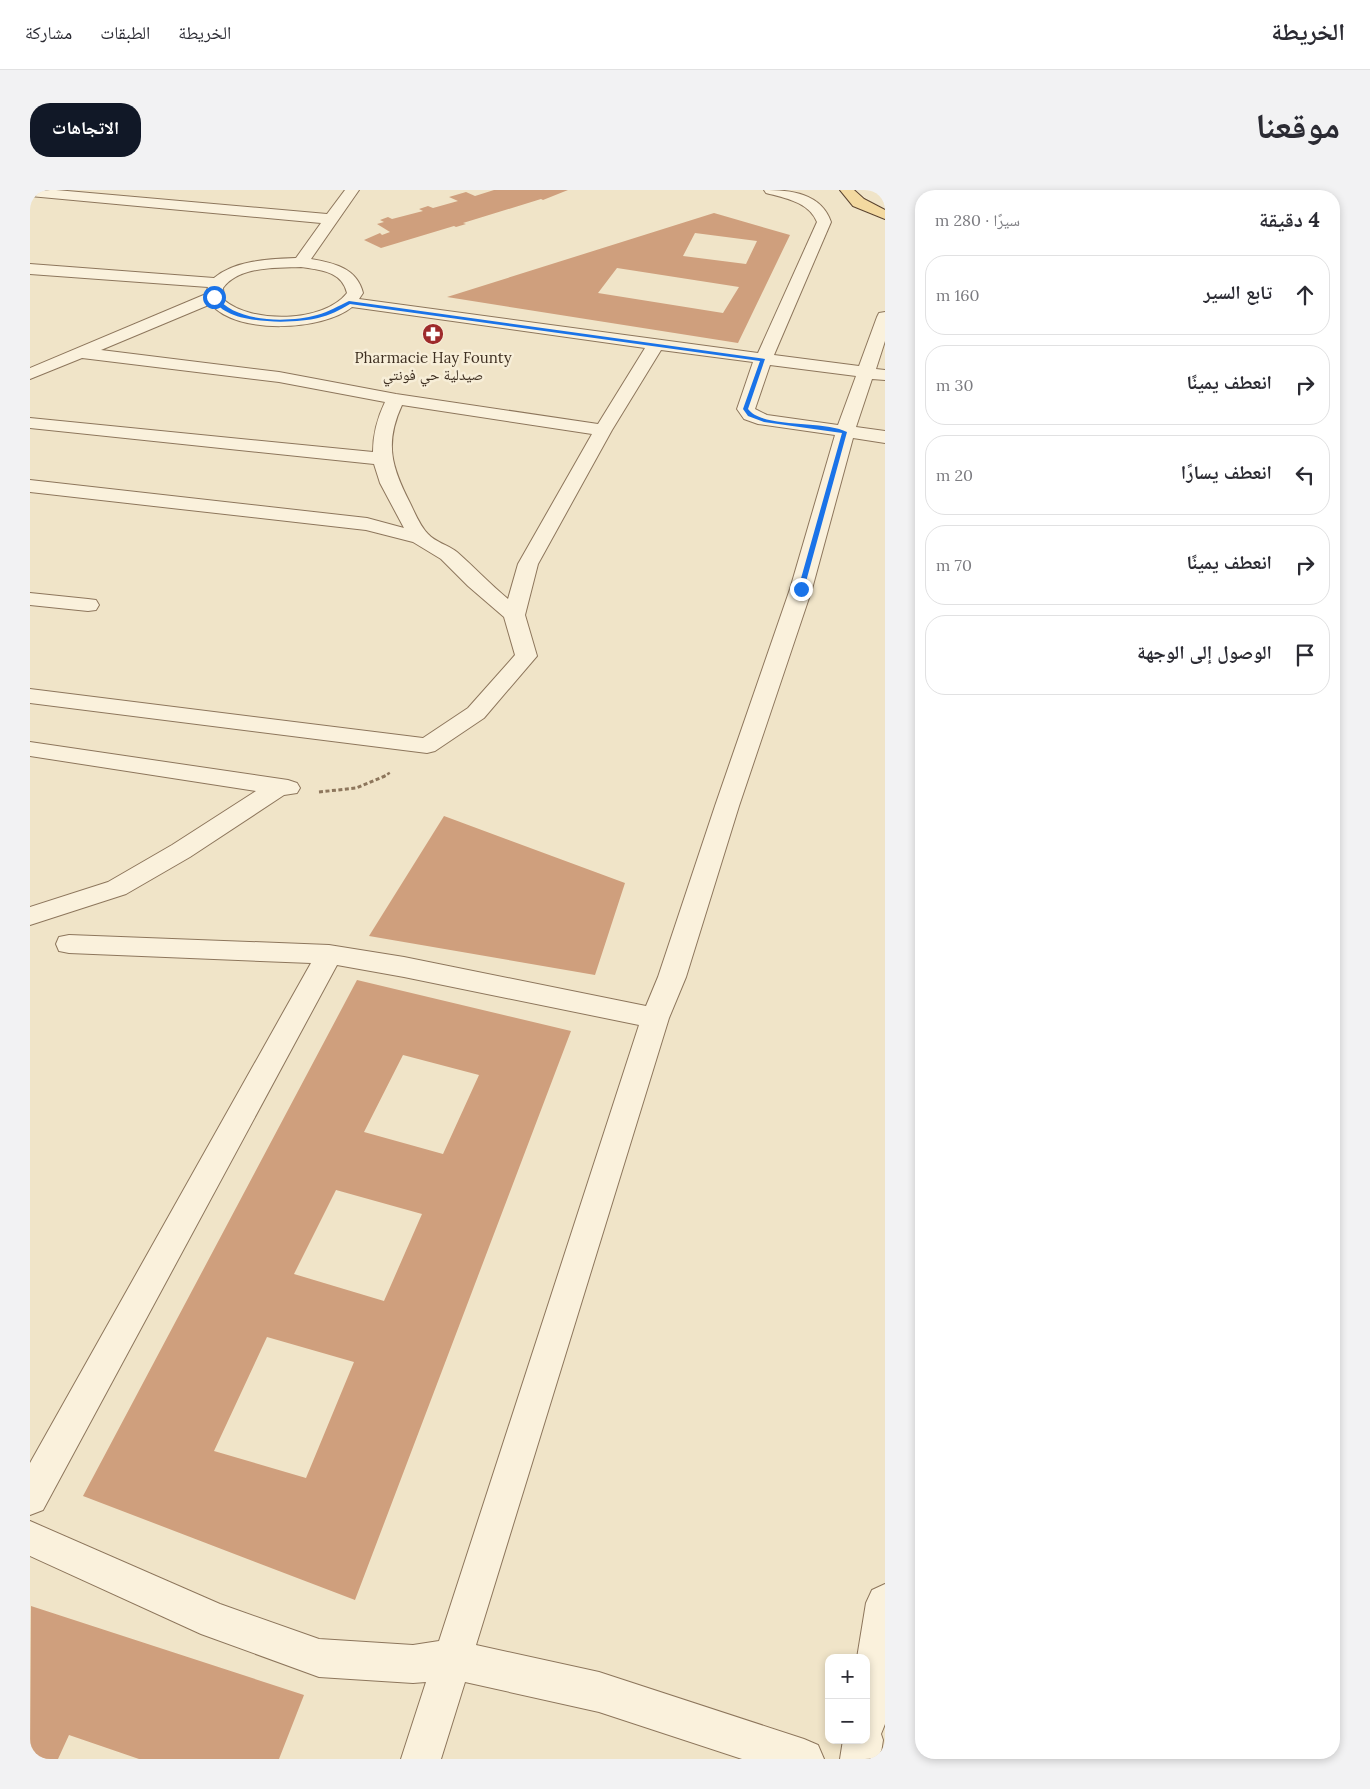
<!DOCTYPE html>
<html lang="ar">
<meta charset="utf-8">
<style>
:root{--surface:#fff;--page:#f2f2f3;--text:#2b2b33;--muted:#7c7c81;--line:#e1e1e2;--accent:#111827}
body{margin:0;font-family:Lora,"Noto Naskh Arabic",serif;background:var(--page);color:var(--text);direction:rtl}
.controls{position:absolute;right:15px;bottom:15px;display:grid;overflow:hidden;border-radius:10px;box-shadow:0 2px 8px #0003}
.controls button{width:45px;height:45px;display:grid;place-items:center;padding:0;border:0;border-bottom:1px solid var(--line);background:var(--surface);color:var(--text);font:25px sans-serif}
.stop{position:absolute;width:15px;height:15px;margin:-11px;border:4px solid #1a73e8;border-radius:50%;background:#fff}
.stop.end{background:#1a73e8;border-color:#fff;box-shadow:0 1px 5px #0008}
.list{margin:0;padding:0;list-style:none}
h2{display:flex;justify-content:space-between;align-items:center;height:65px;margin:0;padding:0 20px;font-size:21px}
h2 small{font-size:16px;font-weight:400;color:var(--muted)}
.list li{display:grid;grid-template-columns:32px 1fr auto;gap:15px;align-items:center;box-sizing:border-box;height:80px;margin:0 10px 10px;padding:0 10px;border:1px solid var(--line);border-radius:20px}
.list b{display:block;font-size:19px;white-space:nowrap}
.list em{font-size:16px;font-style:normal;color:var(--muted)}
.icon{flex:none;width:28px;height:28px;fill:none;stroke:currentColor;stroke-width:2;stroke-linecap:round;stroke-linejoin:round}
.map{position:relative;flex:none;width:855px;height:1569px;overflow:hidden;direction:ltr;border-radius:20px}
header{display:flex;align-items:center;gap:30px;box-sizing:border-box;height:70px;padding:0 25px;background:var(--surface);border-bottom:1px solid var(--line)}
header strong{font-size:24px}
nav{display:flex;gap:28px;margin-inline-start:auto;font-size:18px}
.intro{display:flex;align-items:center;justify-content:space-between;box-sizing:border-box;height:120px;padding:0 30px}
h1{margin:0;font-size:35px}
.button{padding:12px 22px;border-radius:20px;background:var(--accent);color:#fff;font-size:18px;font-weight:700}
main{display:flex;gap:30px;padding:0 30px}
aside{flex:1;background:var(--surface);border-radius:20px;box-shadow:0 2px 8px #0003}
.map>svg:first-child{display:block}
</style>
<header>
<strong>الخريطة</strong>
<nav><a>الخريطة</a><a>الطبقات</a><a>مشاركة</a></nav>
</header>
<div class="intro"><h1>موقعنا</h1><a class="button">الاتجاهات</a></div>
<main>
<aside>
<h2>4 دقيقة<small>سيرًا · 280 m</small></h2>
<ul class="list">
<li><svg class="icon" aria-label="ahead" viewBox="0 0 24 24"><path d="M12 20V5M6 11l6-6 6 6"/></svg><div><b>تابع السير</b></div><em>160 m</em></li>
<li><svg class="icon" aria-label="right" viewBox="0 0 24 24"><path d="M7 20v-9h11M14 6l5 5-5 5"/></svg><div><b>انعطف يمينًا</b></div><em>30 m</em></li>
<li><svg class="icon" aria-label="left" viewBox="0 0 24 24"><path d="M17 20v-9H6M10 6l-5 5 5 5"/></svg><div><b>انعطف يسارًا</b></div><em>20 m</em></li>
<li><svg class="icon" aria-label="right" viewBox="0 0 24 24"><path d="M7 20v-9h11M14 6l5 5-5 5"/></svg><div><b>انعطف يمينًا</b></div><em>70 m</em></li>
<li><svg class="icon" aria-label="arrive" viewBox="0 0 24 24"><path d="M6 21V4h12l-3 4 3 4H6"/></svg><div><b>الوصول إلى الوجهة</b></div></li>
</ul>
</aside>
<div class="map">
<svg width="855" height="1569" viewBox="0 0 855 1569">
<rect width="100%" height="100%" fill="#f0e4c8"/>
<!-- building -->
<path fill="#cf9f7d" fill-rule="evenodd" d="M464,0H538L513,10L511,9L433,33L436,34L426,37L424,36L351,58L334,50L350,43L352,45L360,42L347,34L354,32L350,30L358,27L362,29L393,21L389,19L398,16L403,18L428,11L419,7L436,2L445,6Z
M684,23L760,45L708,153L417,107ZM665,43L727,51L716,74L653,66ZM587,78L709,97L693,123L568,103Z
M414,626L595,693L565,785L339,746Z
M327,790L541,841L325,1410L53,1306ZM373,865L449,885L413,964L334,942ZM306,1000L392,1024L354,1111L264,1084ZM237,1147L324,1172L276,1288L184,1261Z
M1,1416L274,1505L249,1569H109L39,1545L28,1569H0Z"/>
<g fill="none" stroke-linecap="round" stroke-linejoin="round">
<!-- minor casing -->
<g stroke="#8d765c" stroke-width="2">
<path id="minor" d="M0,0H26L297,24L315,0H329L281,69C304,73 327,78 333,103L329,109L728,163L787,32C779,12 755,8 736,3L734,0C761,0 791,3 801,32L744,165L829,176L847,127L849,123L855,122V151L846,179L855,180V190L842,189L826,237L855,241V253L823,248L782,399L709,616L656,787L639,828L446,1455L569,1482L774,1549L788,1555L794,1569H712L569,1522L435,1492L411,1569H371L396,1492L383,1493L289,1487L171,1444L0,1366V1331L190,1414L289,1449L383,1455L409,1451L609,835L374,787L307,775L13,1320L0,1325V1273L281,773L39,763L29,761L26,754L29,747L39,745L299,755L374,767L616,816L628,787L685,616L760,399L805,245L728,234L714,229L707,219L723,172L631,160L582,240L508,374L495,425L507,466L454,528L405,561L397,563L0,513V499L393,548L438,518L485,465L474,427L438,396L411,369L383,352L336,340L0,302V290L337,328L374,338L350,293L344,274L0,238V228L343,262C343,244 347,229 355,212L249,192L52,168L0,189V178L176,104L178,97L0,84V74L184,88C205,70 240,69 266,68L291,33L0,6ZM271,77C290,80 312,81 317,103C293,133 222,134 194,110L193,98C209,76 246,78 271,77ZM181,114C206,145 293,141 322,117L615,158L568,234L366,204L249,182L71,160ZM740,175L826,186L808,235L737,225L725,219ZM372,215L562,244L488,374L478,409C460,394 444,377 427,362C418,355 405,352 398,344C390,336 385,323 380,313C362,278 354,254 372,215Z
M0,403L58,409L66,410L69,415L66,420L58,421L0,415Z
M0,552L258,590L267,593L270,598L267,603L254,605L160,667L96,704L0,735V717L78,692L142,655L226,601L0,566Z
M855,1394V1534L851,1544L853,1550L850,1569H810L813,1550H836V1468H827L836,1413L842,1400Z"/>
</g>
<!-- primary casing -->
<g stroke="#5b4430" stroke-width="2">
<path id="primary" d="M810,0H824L834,9L855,20V29L823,16Z"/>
</g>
<!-- path-far1 -->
<path stroke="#8d765c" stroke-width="2.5" stroke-dasharray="3 2" stroke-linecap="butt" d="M353,587L361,582"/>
<!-- path -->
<path stroke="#8d765c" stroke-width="3" stroke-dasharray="4 2.5" stroke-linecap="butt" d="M289,602L326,598L355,586"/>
<!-- minor -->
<use href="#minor" fill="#faf1dc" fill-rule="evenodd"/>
<!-- primary -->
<use href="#primary" fill="#f3d9a0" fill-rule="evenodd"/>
</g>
<!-- route -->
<path fill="#1a73e8" d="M183,106H186C205,133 258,133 287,125C299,122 308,116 319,111L735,169L718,219C733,239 795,230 817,242L774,399L771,401L768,399L812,243L734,232L718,226L713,219L730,171L320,114C310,120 300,125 288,128C264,134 190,136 183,106Z"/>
<!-- icons -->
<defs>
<g id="pharmacy-disc" transform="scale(1.125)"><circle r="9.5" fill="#9e2a2b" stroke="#f7eed8"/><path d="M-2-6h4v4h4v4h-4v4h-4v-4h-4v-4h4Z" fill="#fff"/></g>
</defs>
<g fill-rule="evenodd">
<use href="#pharmacy-disc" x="403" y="144"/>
</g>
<g text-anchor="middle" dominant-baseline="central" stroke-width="5" stroke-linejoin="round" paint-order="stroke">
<!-- far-poi labels -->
<g font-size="15" fill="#3d2e20" stroke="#f7eed8">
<text x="403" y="167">Pharmacie Hay Founty<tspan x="403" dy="17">صيدلية حي فونتي</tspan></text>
</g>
</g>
</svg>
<div class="controls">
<button>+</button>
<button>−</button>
</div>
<div class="stop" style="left:184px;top:107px"></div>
<div class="stop end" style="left:771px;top:399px"></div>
</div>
</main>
